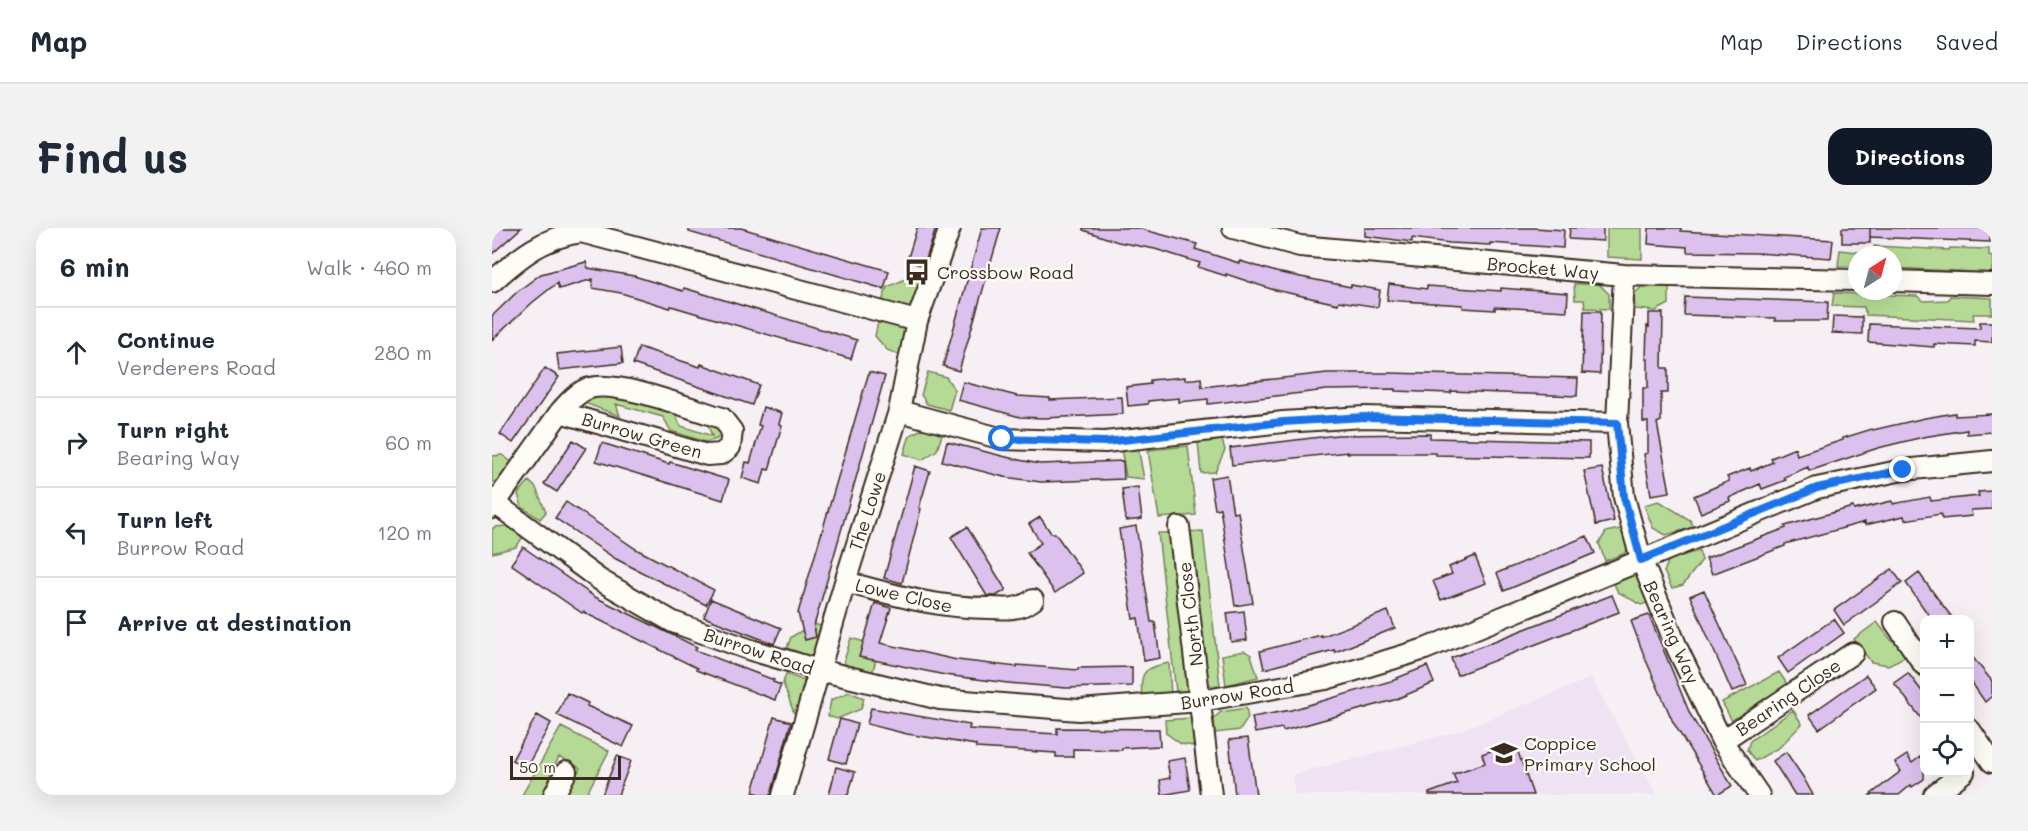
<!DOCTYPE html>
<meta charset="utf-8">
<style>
:root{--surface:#fff;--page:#f2f2f3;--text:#1f2937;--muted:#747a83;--line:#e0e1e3;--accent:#111827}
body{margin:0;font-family:Mali,sans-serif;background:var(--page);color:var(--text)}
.controls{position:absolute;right:18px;bottom:18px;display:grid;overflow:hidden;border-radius:12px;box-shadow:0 6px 24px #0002}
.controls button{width:54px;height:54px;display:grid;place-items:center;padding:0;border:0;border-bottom:2px solid var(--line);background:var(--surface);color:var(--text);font:30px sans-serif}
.compass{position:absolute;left:1356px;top:18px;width:54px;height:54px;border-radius:50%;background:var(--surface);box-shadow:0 6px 24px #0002;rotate:36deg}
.scale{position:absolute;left:18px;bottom:15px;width:111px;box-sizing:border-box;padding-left:6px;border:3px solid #3b2a1e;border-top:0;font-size:16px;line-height:21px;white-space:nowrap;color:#3b2a1e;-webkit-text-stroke:4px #fdfcf7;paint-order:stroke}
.stop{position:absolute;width:18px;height:18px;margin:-14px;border:4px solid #1a73e8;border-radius:50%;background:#fff}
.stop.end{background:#1a73e8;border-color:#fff;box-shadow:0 2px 6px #0008}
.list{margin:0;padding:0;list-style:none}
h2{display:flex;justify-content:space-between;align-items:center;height:78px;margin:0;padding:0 24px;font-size:26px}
h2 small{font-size:20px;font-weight:400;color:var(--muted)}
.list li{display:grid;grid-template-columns:39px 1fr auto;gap:18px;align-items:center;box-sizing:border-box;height:90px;padding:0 24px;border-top:2px solid var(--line)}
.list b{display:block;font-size:22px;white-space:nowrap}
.list p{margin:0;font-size:20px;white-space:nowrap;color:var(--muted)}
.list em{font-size:20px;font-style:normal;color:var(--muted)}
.icon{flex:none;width:33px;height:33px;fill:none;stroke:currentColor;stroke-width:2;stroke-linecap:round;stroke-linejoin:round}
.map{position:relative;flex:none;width:1500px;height:567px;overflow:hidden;border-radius:18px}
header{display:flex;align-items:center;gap:36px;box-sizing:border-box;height:84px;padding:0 30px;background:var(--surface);border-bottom:2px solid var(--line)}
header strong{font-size:28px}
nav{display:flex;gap:33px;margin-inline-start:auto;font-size:21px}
.intro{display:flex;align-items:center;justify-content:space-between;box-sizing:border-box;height:144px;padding:0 36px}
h1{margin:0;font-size:42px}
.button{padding:15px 27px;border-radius:18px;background:var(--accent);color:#fff;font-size:21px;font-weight:700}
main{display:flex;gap:36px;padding:0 36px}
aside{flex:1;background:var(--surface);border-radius:18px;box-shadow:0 6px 24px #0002}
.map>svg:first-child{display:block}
</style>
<header>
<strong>Map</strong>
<nav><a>Map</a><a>Directions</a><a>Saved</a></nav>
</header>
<div class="intro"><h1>Find us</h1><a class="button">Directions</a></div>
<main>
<aside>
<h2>6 min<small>Walk · 460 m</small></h2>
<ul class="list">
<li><svg class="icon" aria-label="ahead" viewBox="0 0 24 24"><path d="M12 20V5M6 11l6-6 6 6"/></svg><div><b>Continue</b><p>Verderers Road</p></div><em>280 m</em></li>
<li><svg class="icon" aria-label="right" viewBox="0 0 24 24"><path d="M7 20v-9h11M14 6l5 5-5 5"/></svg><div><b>Turn right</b><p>Bearing Way</p></div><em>60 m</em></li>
<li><svg class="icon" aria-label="left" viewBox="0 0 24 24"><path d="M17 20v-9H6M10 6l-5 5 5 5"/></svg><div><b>Turn left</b><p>Burrow Road</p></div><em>120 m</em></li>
<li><svg class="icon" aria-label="arrive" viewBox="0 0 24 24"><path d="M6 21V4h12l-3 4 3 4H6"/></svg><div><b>Arrive at destination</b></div></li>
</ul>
</aside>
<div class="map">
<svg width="1500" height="567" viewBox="0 0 1500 567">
<rect width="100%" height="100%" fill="#f6f0f5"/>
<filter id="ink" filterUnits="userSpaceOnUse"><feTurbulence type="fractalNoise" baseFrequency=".0167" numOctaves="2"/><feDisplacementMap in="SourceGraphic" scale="12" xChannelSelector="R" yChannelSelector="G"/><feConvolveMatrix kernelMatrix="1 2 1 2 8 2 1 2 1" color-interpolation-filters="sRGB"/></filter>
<g filter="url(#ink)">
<!-- built -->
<path fill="#eee2f3" d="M1099,450L1165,567H803L800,547L967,503Z"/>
<!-- green -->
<path fill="#b5da95" stroke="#78825a" stroke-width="1.5" d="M1115,0H1150V31L1115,29Z
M1382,18L1457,22L1458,20L1497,21V28L1500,29V45L1401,40V27H1365V38H1346L1348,22L1382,26Z
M423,47L434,50L426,79L417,82L390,74L395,59Z
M1082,56H1107L1117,66V81L1093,80L1092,72H1083Z
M1153,56L1177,59V76L1164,83L1143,81L1142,66Z
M1342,65L1425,68L1432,73L1456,72L1458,68L1500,70V86H1481L1482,92L1374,87L1372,79L1340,78Z
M386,94L412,100L417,111L412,129L395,122L383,108Z
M436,144L454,149L463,162L457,182L435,176L429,167Z
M115,165L181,183L189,198L220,208L215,194L230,200L225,211L214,214L179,203L171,189L124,176L128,188L95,176L94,173L97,170Z
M432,200L450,207L445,222L430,232L412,226L418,207Z
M730,212L733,222L723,244L709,245L706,214Z
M696,218L704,287L667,290L656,222Z
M646,219L652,251L634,249L629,220Z
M10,227L24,237L12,253L0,254V228Z
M37,253L44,260L54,284L48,291L30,279L26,266Z
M1167,273L1198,292L1202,299L1174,307L1161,300L1152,277Z
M15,298L31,309L24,319L0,325V302L2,299Z
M1133,300L1137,322L1131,326L1113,333L1107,315L1114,304Z
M711,303L728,458L714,457L693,304Z
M666,305H682L701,463L684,464Z
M1207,323L1210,332L1191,357L1180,360L1172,344L1177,331Z
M1141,347L1153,352L1161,373L1149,377L1126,364L1122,356Z
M1385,394L1399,412L1408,416L1417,427L1396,437L1379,434L1362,411Z
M321,396L337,400L328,425L317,428L295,420L299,409Z
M359,410L379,416L386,424L380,446L356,441L352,433Z
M753,423L759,427L766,449L734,457L730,427Z
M677,435L679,466L650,467C647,443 654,439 677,435Z
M1287,444L1295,456L1278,474L1248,496L1240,493L1230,474Z
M294,446L313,453L319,463L311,487L302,485L291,455Z
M357,464L372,470L369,481L345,491L336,488L339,472Z
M754,480L756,490L748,502L723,505L722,490L729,484Z
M1301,482L1310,496L1288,519L1263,533L1255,522L1258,513Z
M699,490L702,518L689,516L674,505L673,492Z
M69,499L117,523L94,567H70L72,562L79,558L88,540L67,529L58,547L59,560L55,567H30Z"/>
<!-- building -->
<path fill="#dcc1ef" stroke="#3b2a1e" stroke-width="1.5" d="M0,0H29L0,26Z
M197,0H249L397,43L392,61L197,4Z
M425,0H444L432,38L415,33Z
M490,0H509L467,143L451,138Z
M591,0H645L705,16L703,21L747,35L748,33L784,44L859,59V57L888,62L886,79L847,73L846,76L779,61L734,46V48L706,39L708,35L663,21L626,14L591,2Z
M873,0H1042L1072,2L1071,20L998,15V17L958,15L920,10V14L873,8Z
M1078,0H1111V13L1077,11Z
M1157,0H1189V3L1341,12L1339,30L1264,25L1195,24V19L1156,16Z
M1350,0H1378V15H1350Z
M1378,0H1498V14L1378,9Z
M94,34L96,40L142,48L191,63L192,60L365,112L359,131L179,78L178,80L129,65L100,60L101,51L67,61L65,55L41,74L0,112V88L26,63L49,46Z
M897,56L935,61V58L1009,63V60L1076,65L1075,83L1003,79V82L971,80V77L895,72Z
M1193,69L1336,74L1335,93H1283V90L1192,87Z
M1092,83H1109L1108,146L1090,145Z
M1157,85H1171L1170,140H1176V165H1169V193L1165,195L1178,264L1159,267L1152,226L1156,225V194H1151V160H1156V131H1154L1155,98L1157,99Z
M1341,88L1370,89V106L1340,105Z
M1488,94H1500V114L1483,113V118L1442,116V119L1376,114L1377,96L1488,100Z
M129,119L131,135L67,142L65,126Z
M147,119L208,139L209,136L267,157L260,177L141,136Z
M53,140L67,149L21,215L8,206Z
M377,144L393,148L322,398L324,409L313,412L306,385Z
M835,145H897L1086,150L1085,168L959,163V165L903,163V161L835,162L716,176V171L687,174V170L656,173V176L636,178L634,159L658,156V152L693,149V152L709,150L710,159Z
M471,154L525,168L558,170V172L630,169L631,186L552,190L528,189L466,172Z
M271,179L290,185L287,196L290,197L277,242L273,241L269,256L250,250L254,234L258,235L269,198L266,197Z
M1463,185V188L1500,186V204L1475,206V202L1431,209L1386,220L1317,243L1316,239L1292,249L1294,252L1270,261L1268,256L1237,270L1238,273L1209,285L1202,268L1237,253L1235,249L1258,240L1259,243L1281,234L1279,230L1303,220L1305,227L1351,212V210L1380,201L1381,202L1433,190Z
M938,206V210L1097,214V230L944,227V225H856V224L740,237L738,220L845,207Z
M81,212L94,220L65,264L52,256Z
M455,214L522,231L548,236L631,233L632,251L549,254L512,249L450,233Z
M110,215L177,236L178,234L237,252L231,272L104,233Z
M423,238L438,243L427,280L429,281L410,355L392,350Z
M1110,240L1122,293L1104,297L1092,243Z
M735,247L741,285L746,284L761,375L743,378L728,280L723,281L718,250Z
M646,259L650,291L634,293L630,261Z
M1500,263V281L1479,282L1480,288L1450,291L1449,286L1413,292L1412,288L1373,297V294L1293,316V318L1220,346L1214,330L1294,300L1293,298L1361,279L1362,282L1400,273L1401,276L1438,269L1439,273L1487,268L1486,264Z
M74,274L144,321L222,362L214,377L124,331L63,290Z
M548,289L559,305H563L591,345L563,365L535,325L549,315L537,296Z
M644,298L659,394H663L668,430L652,433L646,390L641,391L627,301Z
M475,299L514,362L504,368H495L459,309Z
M1095,308L1103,325L1012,363L1005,345Z
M31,319L103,369L205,419L203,422L282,452L281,454L289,457L283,472L204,442L205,440L91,384L90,385L19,336Z
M983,328L994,355L949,372L941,353L960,346L957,339Z
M1400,341L1410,355L1352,397L1342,382Z
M1427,345L1449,375L1462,392H1440L1414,355Z
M1212,362L1255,457L1240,464L1198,368Z
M1120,367L1127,384L965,447L959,430Z
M219,371L289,400L282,416L212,389Z
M383,375L399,380L388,415L465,432L525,439V437L586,442V440L640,439V458L574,460L516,455L453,447L367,429Z
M752,383L755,412L739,414L735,385Z
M896,383L903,400L843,424L842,422L772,441L768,423L829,407V409Z
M1157,387L1198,486L1240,558L1225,567L1181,494L1153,430L1139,393Z
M1342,391L1352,405L1296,445L1286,430Z
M1478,426L1500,453V468L1493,474L1478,452Z
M935,438L942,455L902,472L791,503L790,500L763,505L760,489L799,482L906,451L905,450Z
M1416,445L1432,466V494L1402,455Z
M1374,447L1384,460L1327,501L1317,487Z
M75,465L96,475L95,478L141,498L131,519L65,487Z
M379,480L478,497L477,501L565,506V500L667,501L668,518L630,520V522L581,521V529H564V525L484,520V517L415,506L375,496Z
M45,487L59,495L34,540L20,532Z
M282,489L299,494L279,567H272L261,564Z
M348,491L365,496L354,536L337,531Z
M756,510L764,567H743L737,512Z
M1004,521L1007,527L1025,521L1041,567H937V565L965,555L961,546L993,535L990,526Z
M1294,524L1311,549L1321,567H1303L1281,533Z
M1432,526V551L1420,559L1419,557L1407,567H1378L1409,543L1403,535L1415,527L1420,535Z
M125,528L139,533L126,567H110Z
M693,530L698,562L670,567L668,552L678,550L675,533Z
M344,539L363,544L356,567H337Z"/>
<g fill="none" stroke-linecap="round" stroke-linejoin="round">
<!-- minor casing -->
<g stroke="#3b2a1e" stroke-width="24">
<path id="minor" d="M741,0L808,18L1132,47L1365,52
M1132,47L1125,195L1132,269L1149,331L1186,422L1230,513L1267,567
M1401,53L1500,56
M0,54C27,29 52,9 89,4L425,93
M407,183L511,211L613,214L791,194L872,189L1125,195
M0,273L108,352L181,394L259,422L327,442L448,471L587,482L709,473L834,451L933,421L1325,260L1411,242L1500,233
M0,280L68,184C76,175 86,163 98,160C126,152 200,181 230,190L240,203L238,219L229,226L215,227L68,184
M687,299L719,567
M353,354C403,367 445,380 497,380C514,381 527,382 541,372
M1403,394L1432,437
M1478,502L1500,534
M1230,513L1361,425
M62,567L74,544
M291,567L353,354L407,183L425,93L458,0
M1442,567L1472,544"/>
</g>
<!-- minor -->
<use href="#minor" stroke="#fdfcf7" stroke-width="20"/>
</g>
</g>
<g fill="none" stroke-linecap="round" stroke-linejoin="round" filter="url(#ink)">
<!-- route -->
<path stroke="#1a73e8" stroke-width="8" d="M510,211L613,214L791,194L872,189L1125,195L1132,269L1149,332L1325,260L1411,242"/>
</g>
<!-- icons -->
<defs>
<g id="bus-bare" transform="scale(2.07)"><path d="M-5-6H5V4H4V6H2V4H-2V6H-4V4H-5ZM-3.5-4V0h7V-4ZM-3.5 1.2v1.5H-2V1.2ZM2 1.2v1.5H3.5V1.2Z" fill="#3b2a1e" stroke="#fdfcf7" stroke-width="2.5" paint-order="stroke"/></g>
<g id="school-bare" transform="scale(2.07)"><path d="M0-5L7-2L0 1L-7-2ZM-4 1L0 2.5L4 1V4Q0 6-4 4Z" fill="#3b2a1e" stroke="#fdfcf7" stroke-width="2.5" paint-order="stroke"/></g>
</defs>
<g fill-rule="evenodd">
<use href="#bus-bare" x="425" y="44"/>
<use href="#school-bare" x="1012" y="525"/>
</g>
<g text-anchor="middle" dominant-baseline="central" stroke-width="4.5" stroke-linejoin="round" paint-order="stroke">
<!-- street labels -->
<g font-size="18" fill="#3b2a1e" stroke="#fdfcf7">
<text transform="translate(1051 40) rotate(5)">Brocket Way</text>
<text transform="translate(150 207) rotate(16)">Burrow Green</text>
<text transform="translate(375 283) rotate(-72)">The Lowe</text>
<text transform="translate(412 367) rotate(13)">Lowe Close</text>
<text transform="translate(698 386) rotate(-97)">North Close</text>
<text transform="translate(1180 404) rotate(66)">Bearing Way</text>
<text transform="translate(267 423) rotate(18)">Burrow Road</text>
<text transform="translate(745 466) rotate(-9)">Burrow Road</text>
<text transform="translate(1296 469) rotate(-34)">Bearing Close</text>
</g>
<!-- poi labels -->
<g font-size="18" fill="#3b2a1e" stroke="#fdfcf7" text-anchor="start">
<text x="445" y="44">Crossbow Road</text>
<text x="1032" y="515">Coppice<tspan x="1032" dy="21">Primary School</tspan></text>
</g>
</g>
</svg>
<div class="controls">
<button>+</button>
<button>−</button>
<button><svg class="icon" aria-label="locate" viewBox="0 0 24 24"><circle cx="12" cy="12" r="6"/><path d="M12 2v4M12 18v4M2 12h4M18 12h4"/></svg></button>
</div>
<svg class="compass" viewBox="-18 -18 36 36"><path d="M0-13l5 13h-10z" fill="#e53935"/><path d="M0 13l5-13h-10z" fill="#747a83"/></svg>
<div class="scale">50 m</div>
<div class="stop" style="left:510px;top:211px"></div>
<div class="stop end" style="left:1411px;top:242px"></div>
</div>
</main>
